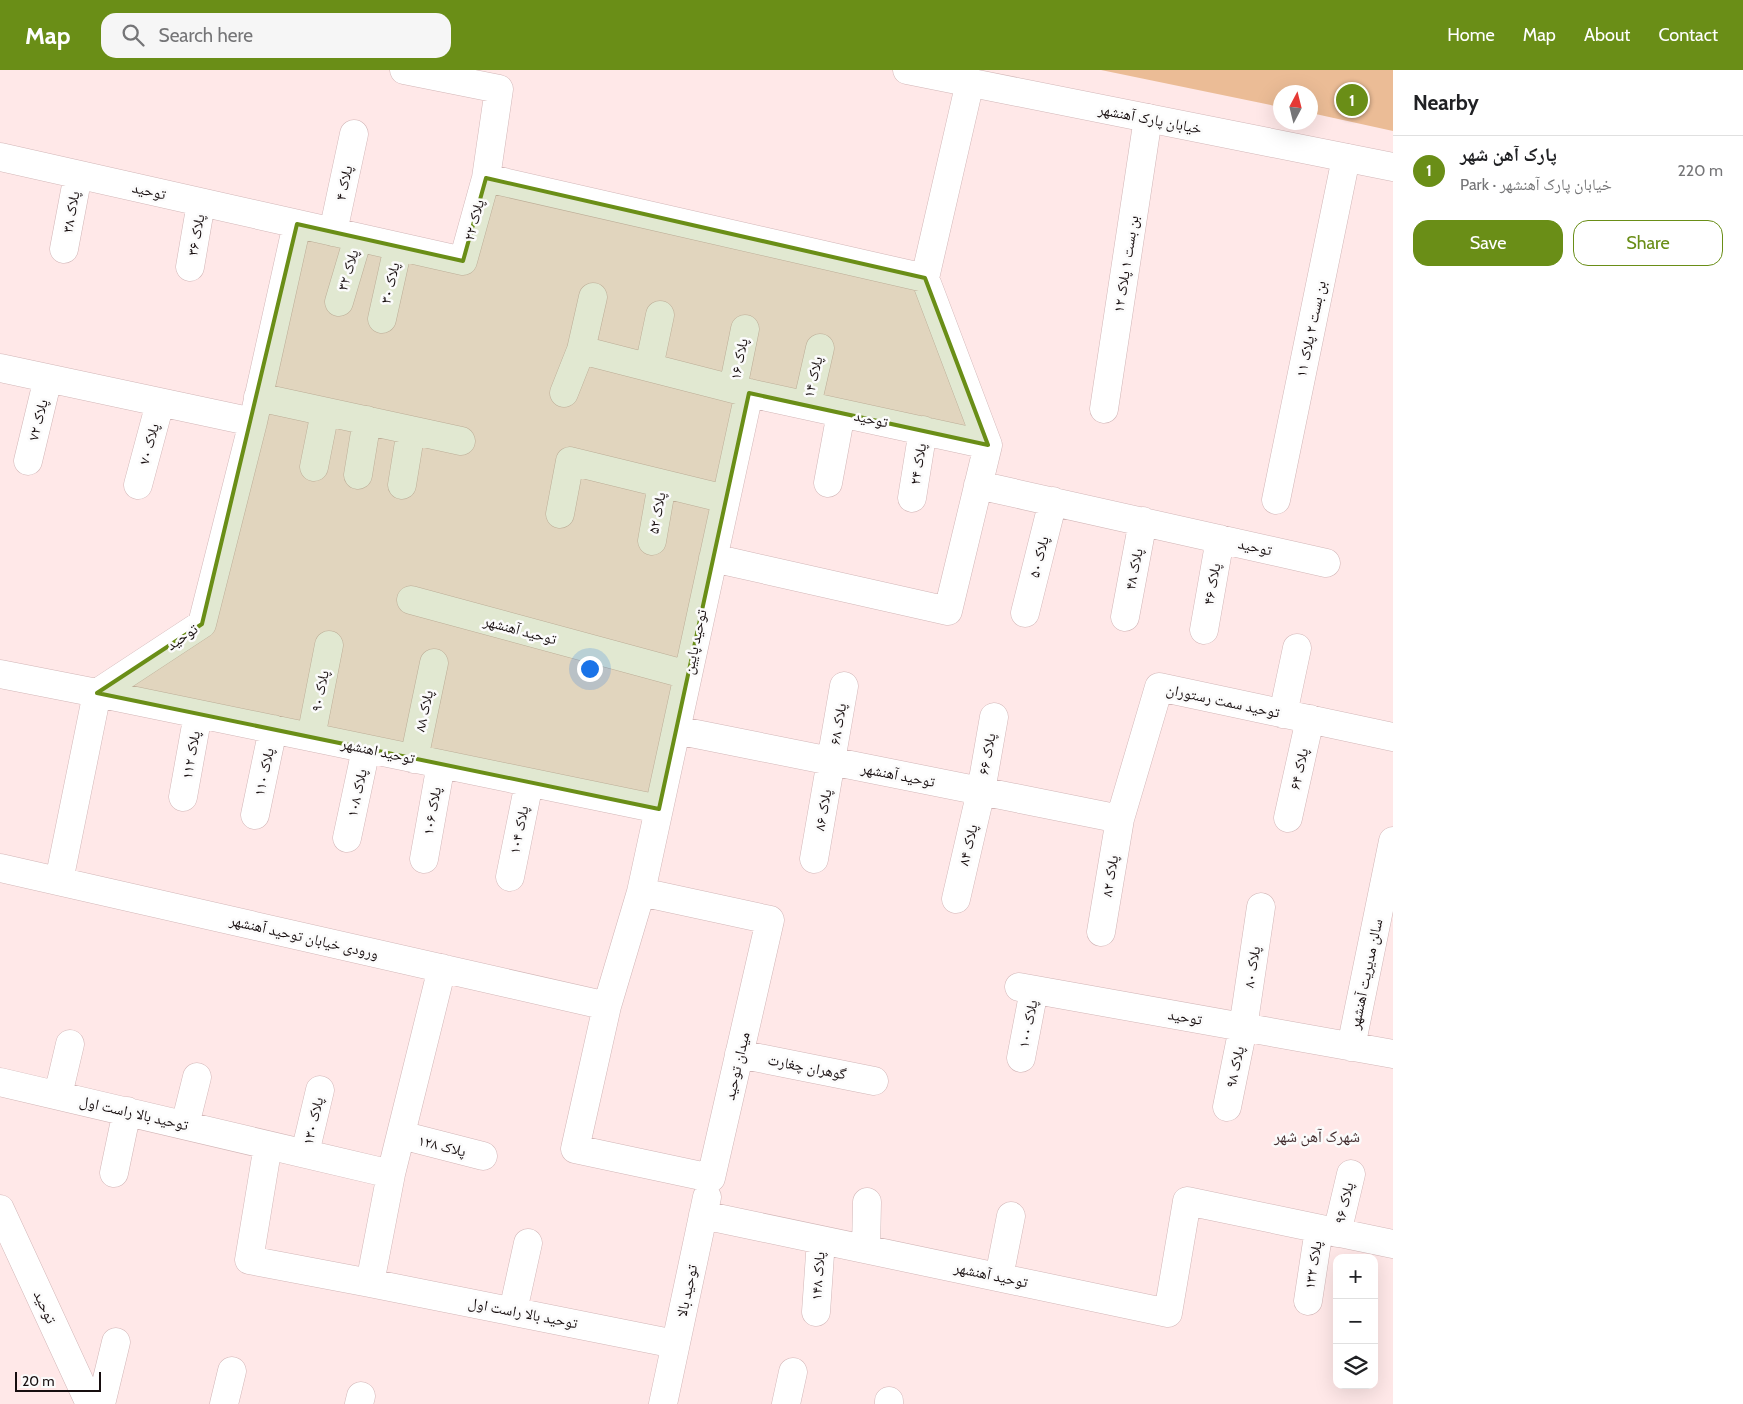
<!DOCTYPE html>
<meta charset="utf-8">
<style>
:root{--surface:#fff;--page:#f6f6f6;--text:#202124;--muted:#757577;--line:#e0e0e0;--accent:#6a8e17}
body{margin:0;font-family:Cabin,"Noto Naskh Arabic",sans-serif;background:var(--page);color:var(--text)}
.controls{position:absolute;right:15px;bottom:15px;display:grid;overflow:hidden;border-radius:10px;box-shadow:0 5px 20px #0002}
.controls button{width:45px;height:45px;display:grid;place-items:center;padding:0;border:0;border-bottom:1px solid var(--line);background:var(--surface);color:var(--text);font:25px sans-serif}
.compass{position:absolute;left:1273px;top:15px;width:45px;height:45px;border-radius:50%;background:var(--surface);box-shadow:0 5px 20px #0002;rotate:7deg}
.scale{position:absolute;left:15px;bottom:12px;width:86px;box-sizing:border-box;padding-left:5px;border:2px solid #170e0f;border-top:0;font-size:14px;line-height:18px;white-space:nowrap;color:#170e0f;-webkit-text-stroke:4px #fbfbfb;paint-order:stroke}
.you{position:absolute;left:589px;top:598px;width:18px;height:18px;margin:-12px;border:4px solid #fff;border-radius:50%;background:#1a73e8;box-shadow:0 0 0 8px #1a73e833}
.badge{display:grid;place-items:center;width:32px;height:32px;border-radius:50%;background:var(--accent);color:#fff;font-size:16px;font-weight:700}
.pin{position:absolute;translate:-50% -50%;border:2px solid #fff;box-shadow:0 1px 5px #0006}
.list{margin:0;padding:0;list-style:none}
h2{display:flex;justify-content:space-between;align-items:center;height:65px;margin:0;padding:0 20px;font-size:21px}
h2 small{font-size:16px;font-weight:400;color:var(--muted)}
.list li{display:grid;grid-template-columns:32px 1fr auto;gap:15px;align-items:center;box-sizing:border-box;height:70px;padding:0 20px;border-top:1px solid var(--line)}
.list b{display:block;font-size:19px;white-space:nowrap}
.list p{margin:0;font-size:16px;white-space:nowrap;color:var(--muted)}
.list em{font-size:16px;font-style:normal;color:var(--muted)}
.actions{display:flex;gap:10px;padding:15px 20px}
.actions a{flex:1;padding:11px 0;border:1px solid var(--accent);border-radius:15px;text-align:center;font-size:18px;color:var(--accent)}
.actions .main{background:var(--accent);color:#fff}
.icon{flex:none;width:28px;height:28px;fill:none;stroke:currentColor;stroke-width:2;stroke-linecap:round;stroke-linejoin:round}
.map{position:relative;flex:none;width:1393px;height:1334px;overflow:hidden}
header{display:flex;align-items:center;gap:30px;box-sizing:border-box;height:70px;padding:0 25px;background:var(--accent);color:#fff}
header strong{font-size:24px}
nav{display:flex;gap:28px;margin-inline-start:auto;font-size:18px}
.search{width:350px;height:45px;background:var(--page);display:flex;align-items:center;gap:12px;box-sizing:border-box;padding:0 18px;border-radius:15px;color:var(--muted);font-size:19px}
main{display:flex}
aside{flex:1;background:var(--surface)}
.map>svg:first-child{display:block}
</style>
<header>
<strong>Map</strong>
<div class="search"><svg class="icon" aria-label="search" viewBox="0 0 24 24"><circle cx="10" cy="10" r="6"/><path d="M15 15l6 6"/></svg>Search here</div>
<nav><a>Home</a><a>Map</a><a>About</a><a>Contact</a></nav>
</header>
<main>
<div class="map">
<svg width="1393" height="1334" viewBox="0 0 1393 1334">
<rect width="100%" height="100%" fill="#ffe8e8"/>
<!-- green -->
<path fill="#ebbc96" d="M1101,0H1393V61L1311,43L1310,22H1280V37Z"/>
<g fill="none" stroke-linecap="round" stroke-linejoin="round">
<!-- street casing -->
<g stroke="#d2b6b7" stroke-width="29">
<path id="street" d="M0,87L463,191L486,108L499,19L404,0
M486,108L925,208L970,12
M333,162L354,64
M64,179L78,105
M190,197L201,133
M339,232L358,168
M382,249L398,177
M581,280L749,323L988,375L925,208
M649,297L660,245
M0,298L253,352L297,154
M733,318L745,259
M564,323L581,280L593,227
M258,327L461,371
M807,335L820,278
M1104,339L1148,48
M28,391L48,308
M314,397L325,342
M358,405L367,350
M828,413L841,343
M138,415L160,333
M402,415L411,360
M978,415L1326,493
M912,428L923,360
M1276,430L1346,88
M560,444L570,391L726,429
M652,471L662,414
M713,488L948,541L988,375
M411,530L688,605
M1025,543L1053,431
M1125,547L1143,451
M1204,560L1220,469
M0,604L97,623L202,554L253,352
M1283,644L1297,578
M676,660L1120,749
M311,667L329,575
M414,689L434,593
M183,727L198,644
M255,745L273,659
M1288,748L1310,649
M347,768L366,679
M424,789L441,694
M814,789L844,616
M0,798L607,936
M510,807L529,713
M59,811L97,623L659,739
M641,822L770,850L711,1108L575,1079L607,936Z
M641,822L749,323
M956,829L981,721L994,647
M1101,862L1120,749L1159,617L1393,667
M1019,917L1393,984
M1351,977L1393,771
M739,984L874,1011
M1021,988L1034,920
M0,1012L391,1104L442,898
M58,1025L70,974
M1227,1037L1243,958L1261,837
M185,1055L197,1007
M401,1065L483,1086
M268,1075L249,1190L370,1213
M305,1083L320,1020
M114,1103L127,1041
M391,1104L370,1213L675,1274
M0,1139L90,1334
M703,1145L1168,1243L1187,1131L1393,1174
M1337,1163L1351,1104
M866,1179L867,1132
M999,1207L1011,1146
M1308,1231L1319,1159
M513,1241L528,1173
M816,1242L821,1170
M101,1334L116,1272
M224,1334L232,1301
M359,1334L361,1326
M663,1334L707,1127
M786,1334L793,1302
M889,1334V1331"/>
</g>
<!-- secondary casing -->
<g stroke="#d2b6b7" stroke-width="29">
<path id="secondary" d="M907,0L1393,97"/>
</g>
<!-- street -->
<use href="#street" stroke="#fff" stroke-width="28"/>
<!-- secondary -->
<use href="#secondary" stroke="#fff" stroke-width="28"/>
</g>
<!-- marked area -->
<path fill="#6a8e17" fill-opacity="0.2" stroke="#6a8e17" stroke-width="4" stroke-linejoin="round" d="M486,108L925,208L988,375L749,323L659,739L97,623L202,554L297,154L463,191Z"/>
<g text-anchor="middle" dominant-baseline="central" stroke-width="5" stroke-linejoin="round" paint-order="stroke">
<!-- street labels -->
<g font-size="15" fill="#170e0f" stroke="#fbfbfb">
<text transform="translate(1150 49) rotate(11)">خیابان پارک آهنشهر</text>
<text transform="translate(344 113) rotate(-78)">پلاک ۴</text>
<text transform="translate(149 121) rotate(13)">توحید</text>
<text transform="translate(71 142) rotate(-80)">پلاک ۳۸</text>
<text transform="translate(474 150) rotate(-75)">پلاک ۲۲</text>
<text transform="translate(196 165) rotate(-80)">پلاک ۳۶</text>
<text transform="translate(1126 194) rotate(-81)">بن بست ۱ پلاک ۱۲</text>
<text transform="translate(348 200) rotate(-74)">پلاک ۳۲</text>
<text transform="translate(390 213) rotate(-77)">پلاک ۳۰</text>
<text transform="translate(1311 259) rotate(-78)">بن بست ۲ پلاک ۱۱</text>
<text transform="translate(739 289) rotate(-79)">پلاک ۱۶</text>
<text transform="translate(813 307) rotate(-77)">پلاک ۱۴</text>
<text transform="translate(871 349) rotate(12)">توحید</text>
<text transform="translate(38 350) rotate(-76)">پلاک ۷۲</text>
<text transform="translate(149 374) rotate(-75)">پلاک ۷۰</text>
<text transform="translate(918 394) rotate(-81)">پلاک ۲۴</text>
<text transform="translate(657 443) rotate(-80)">پلاک ۵۲</text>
<text transform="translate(1255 477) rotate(13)">توحید</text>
<text transform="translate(1039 487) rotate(-76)">پلاک ۵۰</text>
<text transform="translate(1134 499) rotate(-79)">پلاک ۴۸</text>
<text transform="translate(1212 514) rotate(-80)">پلاک ۴۶</text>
<text transform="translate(520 560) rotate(15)">توحید آهنشهر</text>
<text transform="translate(182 567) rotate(-35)">توحید</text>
<text transform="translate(695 572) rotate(-78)">توحید پایین</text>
<text transform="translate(320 621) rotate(-79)">پلاک ۹۰</text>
<text transform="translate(1223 631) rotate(12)">توحید سمت رستوران</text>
<text transform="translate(424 641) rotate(-78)">پلاک ۸۸</text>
<text transform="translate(838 654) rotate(-81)">پلاک ۶۸</text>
<text transform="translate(378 681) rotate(12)">توحید اهنشهر</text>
<text transform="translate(987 684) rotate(-80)">پلاک ۶۶</text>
<text transform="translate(191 685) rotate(-80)">پلاک ۱۱۲</text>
<text transform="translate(1299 699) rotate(-78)">پلاک ۶۴</text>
<text transform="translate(264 702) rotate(-78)">پلاک ۱۱۰</text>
<text transform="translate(898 705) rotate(11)">توحید آهنشهر</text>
<text transform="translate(357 723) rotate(-78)">پلاک ۱۰۸</text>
<text transform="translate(823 740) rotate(-80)">پلاک ۸۶</text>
<text transform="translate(432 741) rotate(-80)">پلاک ۱۰۶</text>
<text transform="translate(519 760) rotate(-79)">پلاک ۱۰۴</text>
<text transform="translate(968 775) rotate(-77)">پلاک ۸۴</text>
<text transform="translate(1110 806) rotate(-81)">پلاک ۸۲</text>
<text transform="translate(304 867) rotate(13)">ورودی خیابان توحید آهنشهر</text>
<text transform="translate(1252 897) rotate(-81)">پلاک ۸۰</text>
<text transform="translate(1366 904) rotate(-78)">سالن مدیریت آهنشهر</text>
<text transform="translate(1185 947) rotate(10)">توحید</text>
<text transform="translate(1028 954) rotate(-79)">پلاک ۱۰۰</text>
<text transform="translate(737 996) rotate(-77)">میدان توحید</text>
<text transform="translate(807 997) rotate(11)">گوهران چغارت</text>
<text transform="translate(1235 997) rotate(-78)">پلاک ۹۸</text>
<text transform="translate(134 1043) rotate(13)">توحید بالا راست اول</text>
<text transform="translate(313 1051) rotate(-77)">پلاک ۱۳۰</text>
<text transform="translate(442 1076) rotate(14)">پلاک ۱۲۸</text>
<text transform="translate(1344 1133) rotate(-77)">پلاک ۹۶</text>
<text transform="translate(1313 1195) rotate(-81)">پلاک ۱۳۲</text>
<text transform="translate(991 1205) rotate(12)">توحید آهنشهر</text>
<text transform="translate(818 1206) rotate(-86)">پلاک ۱۴۸</text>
<text transform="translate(687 1221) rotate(-78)">توحید بالا</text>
<text transform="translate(45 1237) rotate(65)">توحید</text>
<text transform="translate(523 1243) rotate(11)">توحید بالا راست اول</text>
</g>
<!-- neighbourhood labels -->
<g font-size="16" fill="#422c2e" stroke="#fbfbfb">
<text x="1317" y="1066">شهرک آهن شهر</text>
</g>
</g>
</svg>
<div class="controls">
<button>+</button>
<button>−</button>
<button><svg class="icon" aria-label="layers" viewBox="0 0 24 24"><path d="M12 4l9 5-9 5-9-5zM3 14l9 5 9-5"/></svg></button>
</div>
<svg class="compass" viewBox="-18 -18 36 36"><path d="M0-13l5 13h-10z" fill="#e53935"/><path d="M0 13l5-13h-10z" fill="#757577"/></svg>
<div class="scale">20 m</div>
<div class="you"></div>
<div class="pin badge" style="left:1352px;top:30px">1</div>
</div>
<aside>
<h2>Nearby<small></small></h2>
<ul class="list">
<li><span class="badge">1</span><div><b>پارک آهن شهر</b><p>Park · خیابان پارک آهنشهر</p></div><em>220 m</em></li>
</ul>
<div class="actions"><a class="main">Save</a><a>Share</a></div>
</aside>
</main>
